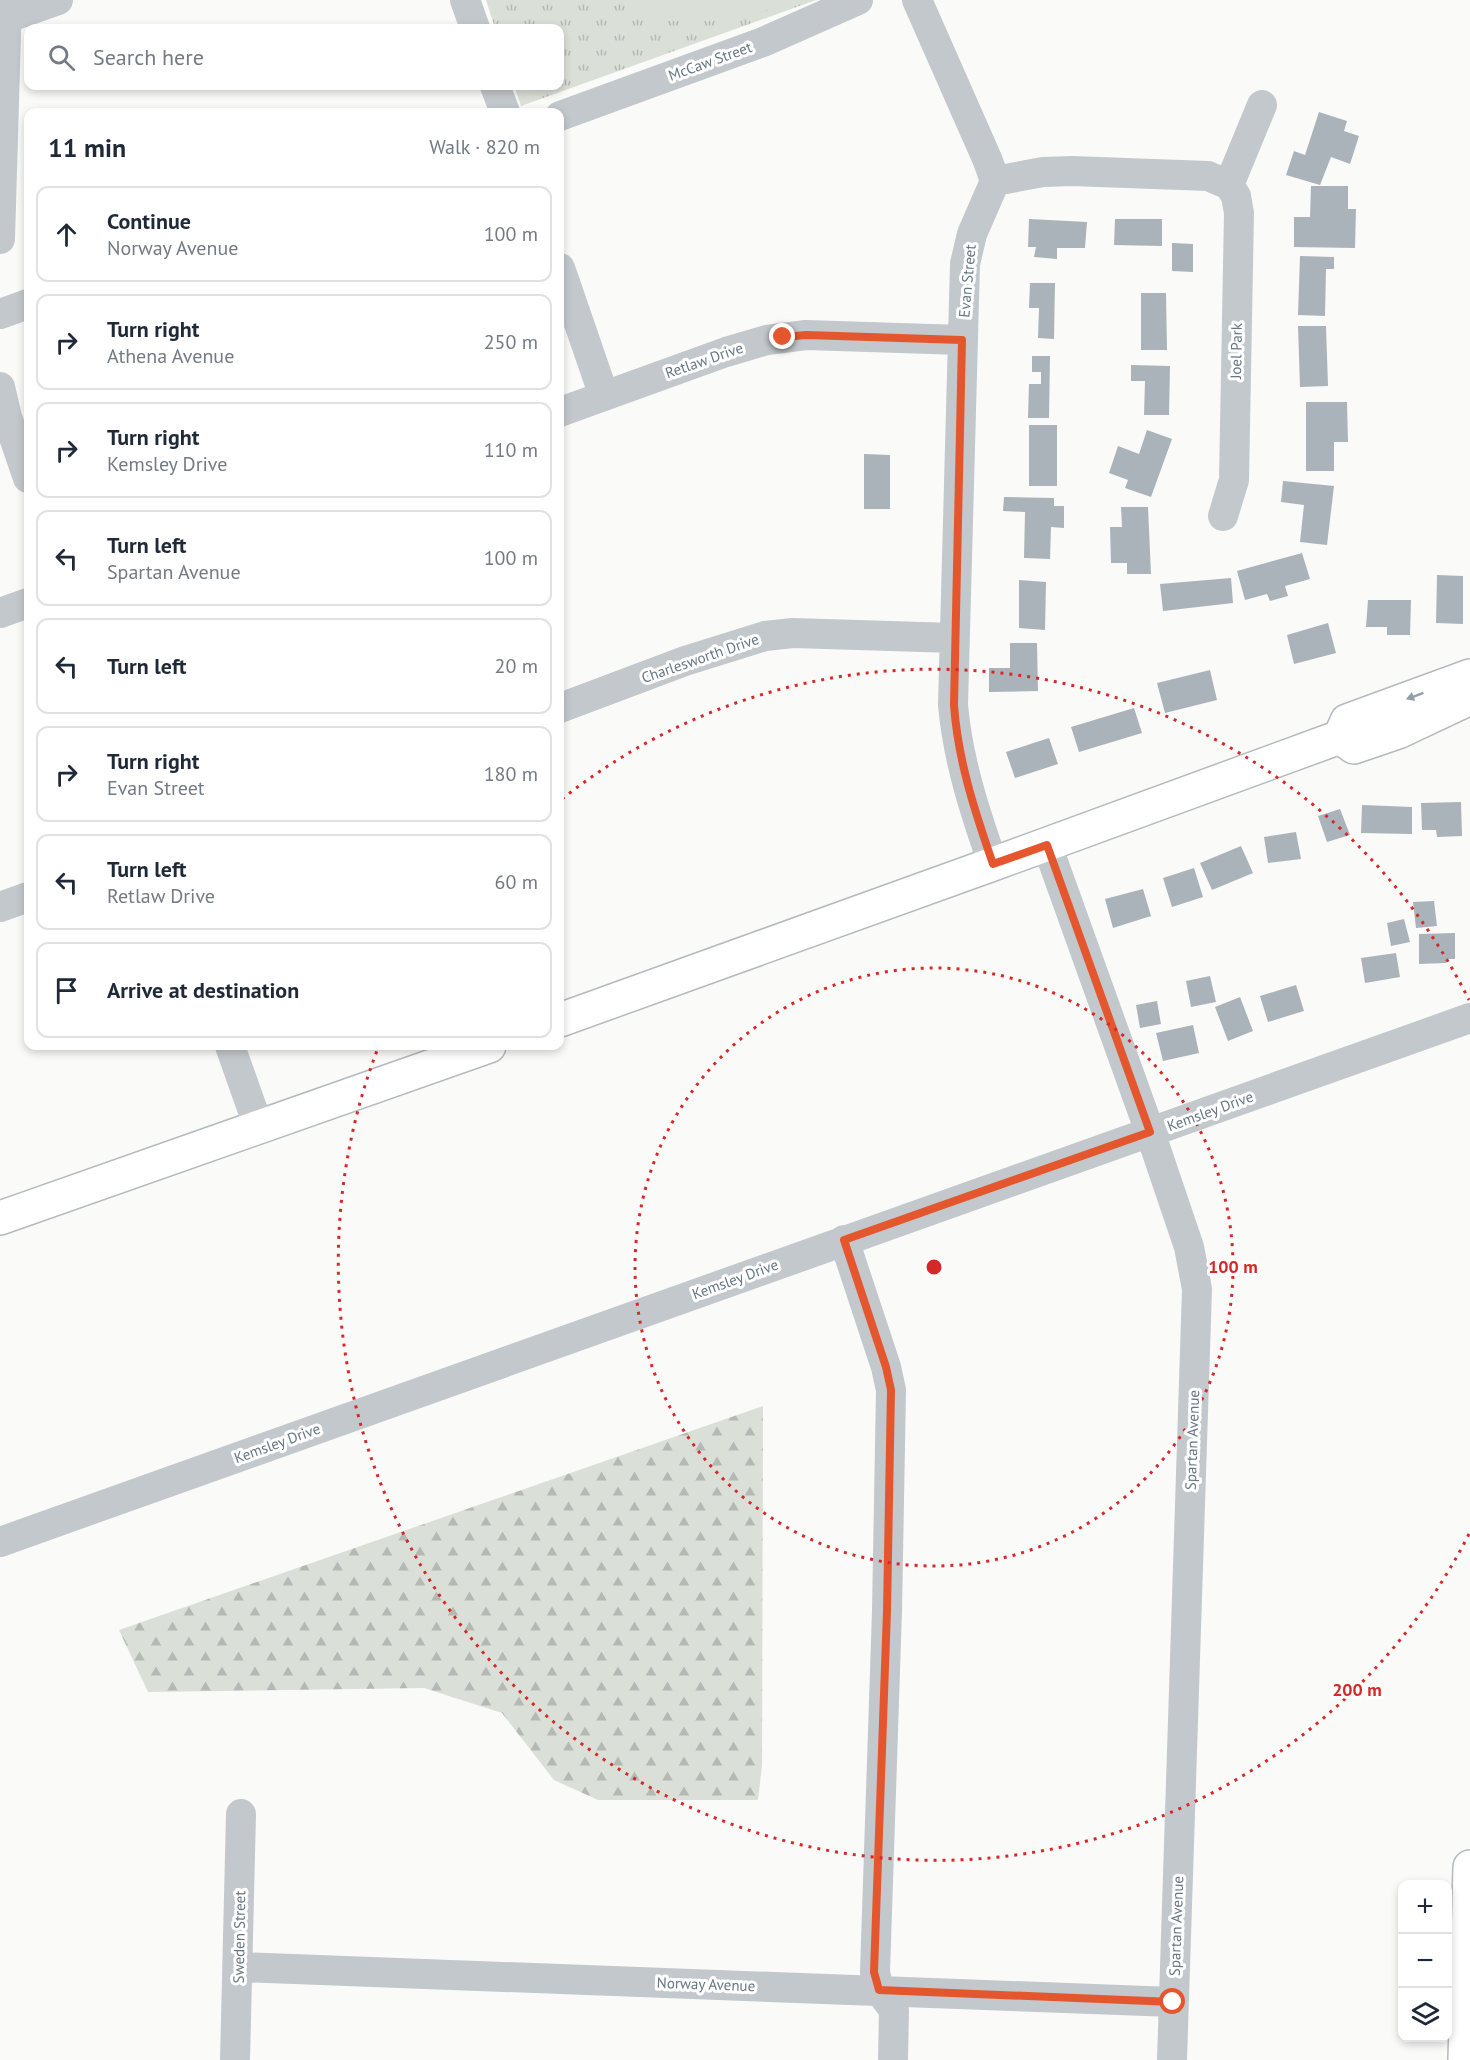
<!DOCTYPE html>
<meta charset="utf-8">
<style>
:root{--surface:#fff;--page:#f6f6f7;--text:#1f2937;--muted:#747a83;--line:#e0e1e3}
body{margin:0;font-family:"PT Sans",sans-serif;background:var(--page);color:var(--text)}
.controls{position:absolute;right:18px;bottom:18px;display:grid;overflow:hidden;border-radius:12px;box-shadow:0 3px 9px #0003}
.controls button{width:54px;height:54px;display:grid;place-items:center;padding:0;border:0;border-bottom:2px solid var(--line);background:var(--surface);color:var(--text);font:30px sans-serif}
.stop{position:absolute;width:18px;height:18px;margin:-14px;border:4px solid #e4572e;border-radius:50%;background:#fff}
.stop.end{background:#e4572e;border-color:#fff;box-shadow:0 2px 6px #0008}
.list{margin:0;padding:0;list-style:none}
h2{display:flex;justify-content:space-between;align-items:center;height:78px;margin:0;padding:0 24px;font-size:26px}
h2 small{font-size:20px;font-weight:400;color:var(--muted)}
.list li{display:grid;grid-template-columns:39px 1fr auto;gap:18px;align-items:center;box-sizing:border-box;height:96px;margin:0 12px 12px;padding:0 12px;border:2px solid var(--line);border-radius:12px}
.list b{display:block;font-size:22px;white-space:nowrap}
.list p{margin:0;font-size:20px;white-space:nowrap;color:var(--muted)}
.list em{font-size:20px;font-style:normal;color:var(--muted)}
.icon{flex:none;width:33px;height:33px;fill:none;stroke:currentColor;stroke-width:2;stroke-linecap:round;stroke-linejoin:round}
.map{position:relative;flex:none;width:1470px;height:2060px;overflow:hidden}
.search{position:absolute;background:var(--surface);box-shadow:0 3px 9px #0003;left:24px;top:24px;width:540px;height:66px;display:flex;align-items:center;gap:15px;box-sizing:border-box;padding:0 21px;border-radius:12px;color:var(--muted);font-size:22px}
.panel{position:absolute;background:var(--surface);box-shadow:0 3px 9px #0003;left:24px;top:108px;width:540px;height:942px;border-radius:12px}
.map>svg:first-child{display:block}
</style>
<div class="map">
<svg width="1470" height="2060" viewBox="0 0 1470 2060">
<defs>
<pattern id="grass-tufts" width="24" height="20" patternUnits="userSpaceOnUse" patternTransform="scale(1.5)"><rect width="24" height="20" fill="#dadfd7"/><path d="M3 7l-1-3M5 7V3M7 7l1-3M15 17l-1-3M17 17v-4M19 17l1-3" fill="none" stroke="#b4b9b4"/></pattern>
<pattern id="forest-firs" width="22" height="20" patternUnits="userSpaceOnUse" patternTransform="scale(1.5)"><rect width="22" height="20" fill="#dadfd7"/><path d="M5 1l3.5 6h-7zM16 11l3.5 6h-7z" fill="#b4b9b4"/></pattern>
</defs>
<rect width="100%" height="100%" fill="#fafaf8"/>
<!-- grass -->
<path fill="url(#grass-tufts)" d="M486,0H816L521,106L514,86H560V28H495Z"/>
<!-- forest -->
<path fill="url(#forest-firs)" d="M763,1406L762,1765L758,1800H598L554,1780L502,1713L424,1688L148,1692L119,1630Z"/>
<!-- pitch -->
<path fill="#dadfd7" d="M617,0H799L734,21H644Z"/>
<!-- building -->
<path fill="#aab3b9" d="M1319,112L1347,121L1344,131L1359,136L1350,164L1331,157L1320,185L1286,175L1294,151L1305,155Z
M1311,186H1348V209H1356L1355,248L1294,247V217H1310Z
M1029,219L1087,222L1085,248H1057V259L1034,257L1036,247H1028Z
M1115,219H1162V246L1114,245Z
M1172,243L1193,244V272L1172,271Z
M1300,256L1334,257V269H1326L1325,316L1298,315Z
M1030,283H1055L1054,339L1038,338L1039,308H1029Z
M1141,293H1166L1167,350H1141Z
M1298,326H1326L1328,386L1300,387Z
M1032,356H1050L1049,418H1028L1029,384H1041V372H1032Z
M1131,365L1170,366L1169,415H1144L1145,381H1131Z
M1306,402H1347L1348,442H1334V471H1306Z
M1029,425H1057V486H1029Z
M1147,430L1172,439L1151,497L1125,488L1128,480L1109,473L1118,446L1139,454Z
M864,454L890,455V509H864Z
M1283,481L1334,486L1327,545L1300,542L1304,505L1281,502Z
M1004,497L1054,498V506H1064V528L1051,527L1050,559L1024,558L1025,512L1003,511Z
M1121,507H1148L1151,574H1127V563H1111L1110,527H1122Z
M1302,553L1310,579L1285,586L1288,596L1270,601L1267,594L1245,600L1237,571Z
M1437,575L1463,576V624L1436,623Z
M1231,578L1233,603L1163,611L1160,584Z
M1019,580L1046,582L1045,630L1019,628Z
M1368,600H1411L1410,635H1387V627H1366Z
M1328,623L1336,653L1294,664L1287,635Z
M1010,643H1037L1038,691L989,692V668H1010Z
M1210,670L1217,700L1165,713L1157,683Z
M1134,708L1142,733L1079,752L1071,727Z
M1049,738L1058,764L1015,778L1006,752Z
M1461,802L1462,836L1437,837L1436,830H1422L1421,803Z
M1362,805L1412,807V834L1361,833Z
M1340,809L1350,835L1327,842L1318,816Z
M1296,832L1301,859L1268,863L1264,837Z
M1241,846L1253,873L1212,890L1200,863Z
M1194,868L1203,897L1172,907L1163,878Z
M1143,889L1151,916L1113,928L1105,899Z
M1434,901L1437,926L1416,928L1413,902Z
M1404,919L1410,942L1391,946L1387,923Z
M1455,933V959H1446V963L1419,964V934Z
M1396,953L1400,977L1365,983L1361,958Z
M1210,976L1216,1002L1191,1007L1186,981Z
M1296,985L1304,1011L1268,1022L1260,996Z
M1240,997L1253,1031L1228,1041L1215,1007Z
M1157,1001L1161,1024L1140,1028L1136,1005Z
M1193,1025L1199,1053L1163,1061L1156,1033Z"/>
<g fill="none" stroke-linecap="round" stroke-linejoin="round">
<!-- major casing -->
<g stroke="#b5babe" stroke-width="36">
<path id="major" d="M1340,737L1354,747L1398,732L1470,698
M560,1020L993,864L1340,737L1347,721L1470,676
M0,1218L489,1046
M1465,2060L1470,1867"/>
</g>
<!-- minor -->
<path stroke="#c3c8cc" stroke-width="30" d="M465,0L475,28
M917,0L988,161L995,181L972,234L965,264L953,705C958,761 975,812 993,864
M7,18L58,0
M495,86L505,112
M560,116L763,42L858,0
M995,181L1043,172L1072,171L1208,176L1229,185L1236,196L1239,213L1234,480L1223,516
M1229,185L1262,105
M0,239L7,0
M560,268L604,396
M0,314L28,304
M0,387L7,417L28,478
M560,412L726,352L767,340L806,335L962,340
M0,613L28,603
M560,708L685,661L765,636L793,633L954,638
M1047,845L1150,1132L1189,1247L1197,1289L1172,2060
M0,907L28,897
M230,1046L259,1128
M844,1240L886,1367L891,1390L887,1611L875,1972L879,1990L894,2010L893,2060
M0,1542L1470,1018
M238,1967L1173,2002
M235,2060L241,1814"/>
<!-- major -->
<use href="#major" stroke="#fff" stroke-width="33"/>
</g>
<!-- one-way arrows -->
<defs><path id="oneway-solid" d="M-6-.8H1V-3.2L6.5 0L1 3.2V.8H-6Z" transform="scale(1.5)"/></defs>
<use fill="#939fa8" href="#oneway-solid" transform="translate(1415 696) rotate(160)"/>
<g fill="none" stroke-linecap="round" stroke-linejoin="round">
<!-- route -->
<path stroke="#e4572e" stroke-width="8" d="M783,337L806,335L962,340L954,705C958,761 975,812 993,864L1047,845L1150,1132L844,1240L886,1367L891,1390L887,1611L874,1972L879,1990L1173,2002"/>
</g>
<!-- distance rings -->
<g fill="none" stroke="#d62828" stroke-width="3" stroke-dasharray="3 6">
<circle cx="934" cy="1267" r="299"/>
<path d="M1469 1534A598 598 0 0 1 378 1048M562 799A598 598 0 0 1 1469 1000"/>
</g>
<g text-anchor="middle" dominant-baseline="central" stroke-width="6" stroke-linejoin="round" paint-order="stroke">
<!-- street labels -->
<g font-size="15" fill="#657683" stroke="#fff">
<text transform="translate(710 61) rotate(-20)">McCaw Street</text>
<text transform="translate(967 281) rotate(-85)">Evan Street</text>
<text transform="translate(1236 351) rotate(-89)">Joel Park</text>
<text transform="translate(704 360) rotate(-19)">Retlaw Drive</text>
<text transform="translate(700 658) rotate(-19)">Charlesworth Drive</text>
<text transform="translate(1210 1111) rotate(-20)">Kemsley Drive</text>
<text transform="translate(735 1279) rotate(-20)">Kemsley Drive</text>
<text transform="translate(1192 1440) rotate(-88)">Spartan Avenue</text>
<text transform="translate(277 1443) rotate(-20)">Kemsley Drive</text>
<text transform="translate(1176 1926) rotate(-88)">Spartan Avenue</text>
<text transform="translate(239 1937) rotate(-89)">Sweden Street</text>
<text transform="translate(706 1984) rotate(2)">Norway Avenue</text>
</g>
</g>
<circle cx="934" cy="1267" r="9" fill="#d62828" stroke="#fff" stroke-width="3"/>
<g font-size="18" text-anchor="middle" font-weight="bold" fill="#d62828" stroke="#fff" stroke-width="6" stroke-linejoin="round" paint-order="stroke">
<text x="1233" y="1273">100 m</text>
<text x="1357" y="1696">200 m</text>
</g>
</svg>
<div class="controls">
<button>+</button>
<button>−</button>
<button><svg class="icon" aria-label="layers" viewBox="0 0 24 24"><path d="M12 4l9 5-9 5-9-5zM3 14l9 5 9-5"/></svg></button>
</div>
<div class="stop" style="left:1173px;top:2002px"></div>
<div class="stop end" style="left:783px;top:337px"></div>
<div class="search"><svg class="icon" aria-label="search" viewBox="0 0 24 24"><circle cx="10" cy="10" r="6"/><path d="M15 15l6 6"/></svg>Search here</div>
<section class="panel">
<h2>11 min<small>Walk · 820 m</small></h2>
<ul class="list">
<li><svg class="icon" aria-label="ahead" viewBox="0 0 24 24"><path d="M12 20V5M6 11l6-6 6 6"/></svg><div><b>Continue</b><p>Norway Avenue</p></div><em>100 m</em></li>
<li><svg class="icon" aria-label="right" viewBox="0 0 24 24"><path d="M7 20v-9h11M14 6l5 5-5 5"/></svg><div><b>Turn right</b><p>Athena Avenue</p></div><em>250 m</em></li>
<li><svg class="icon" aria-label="right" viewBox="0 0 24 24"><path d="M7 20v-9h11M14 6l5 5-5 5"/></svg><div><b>Turn right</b><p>Kemsley Drive</p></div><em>110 m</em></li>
<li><svg class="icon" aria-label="left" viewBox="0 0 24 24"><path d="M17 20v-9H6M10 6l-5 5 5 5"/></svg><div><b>Turn left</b><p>Spartan Avenue</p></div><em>100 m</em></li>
<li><svg class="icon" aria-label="left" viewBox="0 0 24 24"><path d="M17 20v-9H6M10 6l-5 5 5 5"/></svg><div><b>Turn left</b></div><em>20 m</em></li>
<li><svg class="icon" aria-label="right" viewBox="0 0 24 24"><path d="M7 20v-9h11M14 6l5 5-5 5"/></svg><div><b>Turn right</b><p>Evan Street</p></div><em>180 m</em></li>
<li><svg class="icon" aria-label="left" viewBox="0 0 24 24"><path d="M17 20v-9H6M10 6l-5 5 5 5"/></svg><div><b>Turn left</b><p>Retlaw Drive</p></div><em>60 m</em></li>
<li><svg class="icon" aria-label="arrive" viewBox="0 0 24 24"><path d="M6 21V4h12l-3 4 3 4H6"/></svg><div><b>Arrive at destination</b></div></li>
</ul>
</section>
</div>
